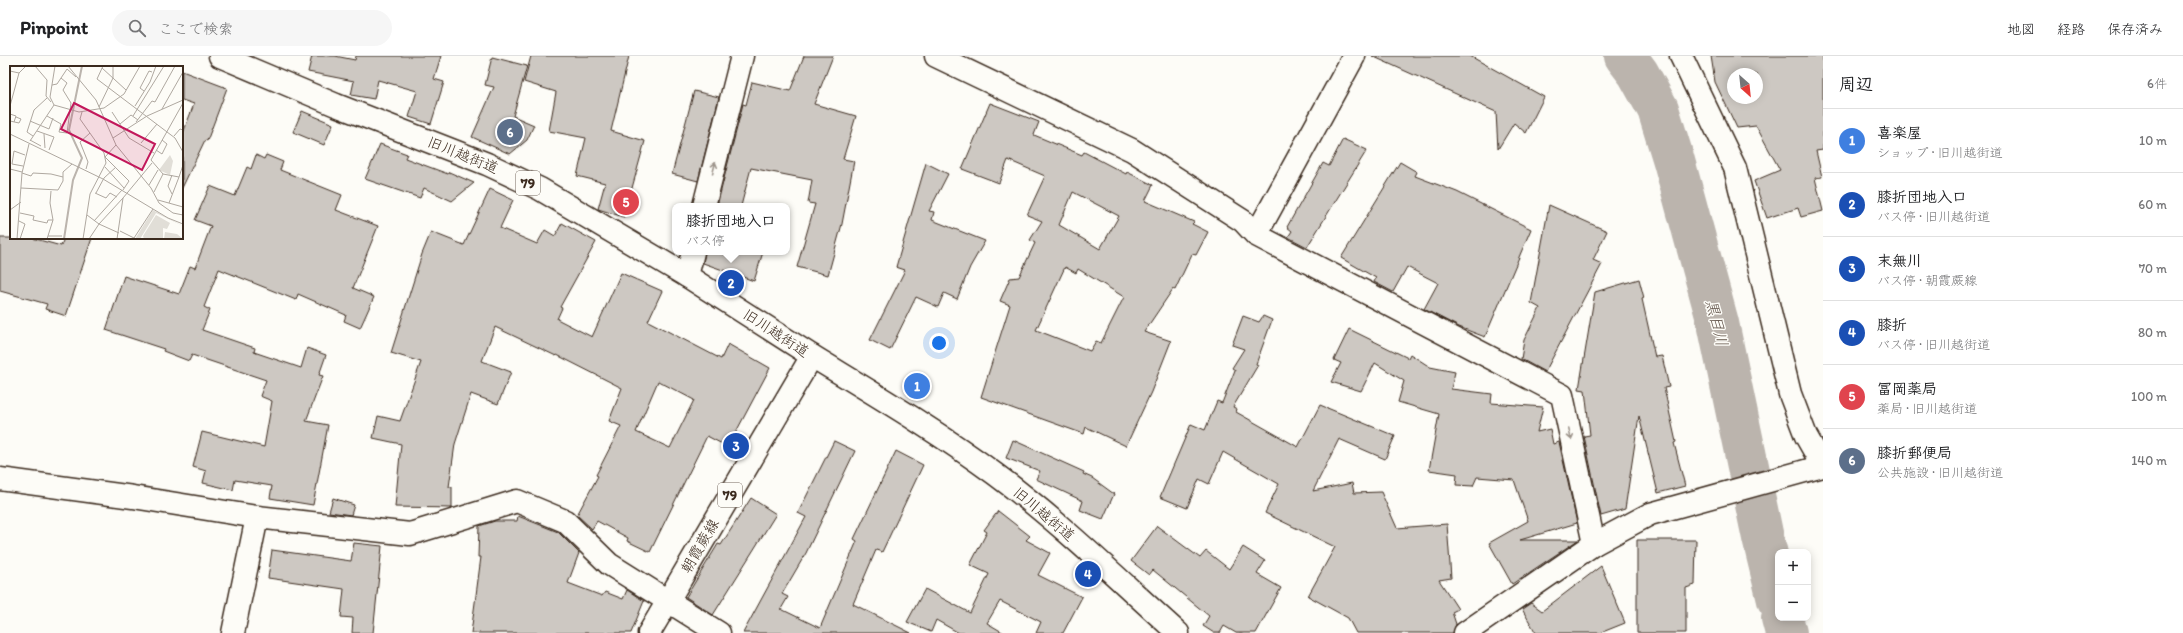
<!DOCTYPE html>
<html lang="ja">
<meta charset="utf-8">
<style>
:root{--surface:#fff;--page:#f6f6f6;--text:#202124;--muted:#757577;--line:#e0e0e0;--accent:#111827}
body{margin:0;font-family:Itim,"Klee One",sans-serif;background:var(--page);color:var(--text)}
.controls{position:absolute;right:12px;bottom:12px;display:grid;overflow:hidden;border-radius:8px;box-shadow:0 2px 10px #0003}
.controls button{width:36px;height:36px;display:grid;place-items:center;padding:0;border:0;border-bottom:1px solid var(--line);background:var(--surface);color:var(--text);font:20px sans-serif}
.compass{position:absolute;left:1727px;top:12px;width:36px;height:36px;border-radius:50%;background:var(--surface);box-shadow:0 2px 10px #0003;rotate:153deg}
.you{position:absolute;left:939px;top:287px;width:14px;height:14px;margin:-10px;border:3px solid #fff;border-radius:50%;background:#1a73e8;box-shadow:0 0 0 6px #1a73e833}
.badge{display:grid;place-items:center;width:26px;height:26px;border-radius:50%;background:var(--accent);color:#fff;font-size:13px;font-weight:700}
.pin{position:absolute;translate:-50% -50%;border:2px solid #fff;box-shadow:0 1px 4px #0006}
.popup{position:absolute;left:672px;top:147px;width:118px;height:52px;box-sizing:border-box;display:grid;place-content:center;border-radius:8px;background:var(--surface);filter:drop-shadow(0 1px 3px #0005);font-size:13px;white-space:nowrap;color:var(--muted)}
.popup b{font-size:15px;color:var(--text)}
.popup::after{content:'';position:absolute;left:50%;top:100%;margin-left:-8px;border:8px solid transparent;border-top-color:var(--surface)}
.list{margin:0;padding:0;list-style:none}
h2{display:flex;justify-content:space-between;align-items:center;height:52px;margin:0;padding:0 16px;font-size:17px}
h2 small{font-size:13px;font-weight:400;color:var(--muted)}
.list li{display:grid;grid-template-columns:26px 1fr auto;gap:12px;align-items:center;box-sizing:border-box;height:64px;padding:0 16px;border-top:1px solid var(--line)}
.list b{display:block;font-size:15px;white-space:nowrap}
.list p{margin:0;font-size:13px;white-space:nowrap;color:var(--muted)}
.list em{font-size:13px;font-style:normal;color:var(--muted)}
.icon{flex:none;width:22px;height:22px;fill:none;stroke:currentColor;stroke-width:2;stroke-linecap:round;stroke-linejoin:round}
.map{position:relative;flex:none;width:1823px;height:577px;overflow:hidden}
header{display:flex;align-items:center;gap:24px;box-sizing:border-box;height:56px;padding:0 20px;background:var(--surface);border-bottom:1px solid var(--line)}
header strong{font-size:19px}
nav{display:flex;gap:22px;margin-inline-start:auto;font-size:14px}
.search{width:280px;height:36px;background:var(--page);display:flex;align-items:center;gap:10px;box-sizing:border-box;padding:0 14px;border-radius:22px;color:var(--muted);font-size:15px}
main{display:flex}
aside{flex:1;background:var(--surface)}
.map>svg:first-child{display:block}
</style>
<header>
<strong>Pinpoint</strong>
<div class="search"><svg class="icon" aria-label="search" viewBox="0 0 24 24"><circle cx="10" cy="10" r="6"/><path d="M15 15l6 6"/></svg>ここで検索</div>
<nav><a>地図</a><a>経路</a><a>保存済み</a></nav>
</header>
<main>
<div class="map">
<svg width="1823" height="577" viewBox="0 0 1823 577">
<rect width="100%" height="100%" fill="#fdfcf7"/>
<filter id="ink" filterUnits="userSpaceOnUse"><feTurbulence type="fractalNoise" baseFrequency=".025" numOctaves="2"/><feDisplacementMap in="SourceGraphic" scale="8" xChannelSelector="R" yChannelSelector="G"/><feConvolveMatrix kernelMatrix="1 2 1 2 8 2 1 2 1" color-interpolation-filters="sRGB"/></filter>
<g filter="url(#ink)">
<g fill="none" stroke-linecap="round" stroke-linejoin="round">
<!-- river -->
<path stroke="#bbb4ad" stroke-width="42" d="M1625,0L1638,17L1658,53L1674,105L1718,267L1763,482L1778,544
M1782,562L1786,577"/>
</g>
<!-- building -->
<path fill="#cdc8c2" stroke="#3b2a1e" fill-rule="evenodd" d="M312,0H335L355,4L356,0H441L434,23L444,26L431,68L409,61L417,35L378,24L374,43L351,39L354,25L308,16Z
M531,0H629L611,75L645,85L624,161L598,153L605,127L577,120L586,82L549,75L556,36L524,26Z
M804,0H833L814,48L856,60L843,103L854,105L842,168L828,219L797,211L815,148L808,147L812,124L751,112L741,150H717L743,48L746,49L752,26L790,35Z
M1372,0H1470L1544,41L1526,77L1514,67L1498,93L1496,56Z
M1711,0H1823V94L1816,95L1822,121L1815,122L1823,155L1801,161L1798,152L1767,162L1754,125L1780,114L1756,70L1737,72L1715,26ZM1733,18H1757V42H1733Z
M492,1L527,10L513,60L534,69L527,84L510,98L472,81L494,31L485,29Z
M182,15L227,32L207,85L205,84L182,132V80L194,48L182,44Z
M694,35L719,41L698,125L672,118Z
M990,47L1039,66L1034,79L1082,99L1084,96L1126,118L1127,116L1153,129L1145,145L1194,166L1192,168L1208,176L1196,199L1192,198L1175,234L1173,233L1144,276L1171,285L1151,336L1126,390L1086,371L1084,378L981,341L1010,249L1000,245L1010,222L1019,221L1035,187L1030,184L1042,165L1027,159L1045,120L1008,104L999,127L962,113ZM1073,136L1119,160L1100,193L1059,169ZM1065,211L1076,217L1078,213L1124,241L1101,287L1096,285L1090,295L1036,274Z
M302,55L333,68L324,89L293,76Z
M1343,83L1367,94L1307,191L1288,181L1292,175L1287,171L1323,107L1329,110Z
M380,88L407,98L405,102L448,118L449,116L474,127L452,145L424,132L420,142L365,123Z
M256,99L264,103L266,99L283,106L280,114L342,139L336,154L378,170L353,232L374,241L360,272L344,265L346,259L298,238L296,244L219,213L204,251L210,254L202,274L255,292L254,296L301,312L307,292L326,299L319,319L323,320L306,365L328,369L313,449L270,442L272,430L235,424L233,434L203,427L206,415L193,411L202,376L264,391L272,345L260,340L266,324L192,299L189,305L163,295L164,293L106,274L124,220L179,238L190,210L195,212L211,170L195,164L210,130L235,140L247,111L251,113Z
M1400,106L1417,116L1415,120L1457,136L1531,173L1485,281L1459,271L1424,253L1438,227L1407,211L1393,236L1374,226L1376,222L1341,202Z
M926,107L948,118L929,155L934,156L932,164L985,185L970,211L957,243L944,237L938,251L916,241L890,294L870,284L905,214L896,211Z
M490,133L513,144L500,172L537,188L545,174L555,180L562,167L596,186L560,251L562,252L557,263L592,281L621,217L662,235L648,265L721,303L728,288L770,312L728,391L707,380L650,496L627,485L628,482L597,465L592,473L577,459L598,420L596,419L621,370L609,365L622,332L557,299L556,300L495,271L482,305L511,316L498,348L471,338L455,388L449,431H452V452L395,451L401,388L373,382L378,360L400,365L421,306L391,297L422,198L431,176L464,189ZM658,325L694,344L670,392L636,376Z
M1549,149L1607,175L1593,204L1602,208L1545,316L1521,303L1524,284L1540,252L1531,247Z
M0,182H32L61,190L64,182H92L66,260L45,253L47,248L0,235Z
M705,196H763L754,225L703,207Z
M1639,223L1644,242L1642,243L1655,301L1662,300L1669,331L1664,332L1676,386L1674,387L1685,430L1658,437L1639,360L1625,453L1601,460L1584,380L1590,379L1585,334L1579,333L1595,236Z
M1243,260L1259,266L1263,260L1272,264L1256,308L1258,309L1233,351L1237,353L1236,356L1298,391L1320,349L1395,380L1385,403L1339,383L1313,435L1352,427L1354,437L1381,436L1397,472L1447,468L1451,522L1439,524L1458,553L1452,556L1456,568L1453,577H1356L1348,562L1308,540L1335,491L1265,457L1279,428L1223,396L1209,428L1199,423L1187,452L1160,441L1191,368L1205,374L1217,345L1222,347L1235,314L1232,312L1244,293L1232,289Z
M1349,273L1408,302L1410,298L1430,311L1455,316L1451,333L1492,338L1491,347L1543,351L1537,376L1550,373L1553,388L1559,386L1577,467L1520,484H1578L1512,528L1489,487L1528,465L1514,424L1477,421L1473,430L1456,429L1457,418L1429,414L1439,358L1398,346L1404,325L1375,307L1361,335L1331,326L1341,307L1334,304Z
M1013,384L1084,416L1083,418L1092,422L1114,438L1103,463L1080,454L1083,445L1036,423L1040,415L1006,402Z
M834,385L855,395L806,497L782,538L788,541L781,553L820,572L857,485L854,483L896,395L923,409L882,496L876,494L853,548L911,577H743L806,461L798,457Z
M333,442L354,449L351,459L329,456Z
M751,442L776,458L713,559L686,541L718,488L721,489Z
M998,455L1030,480L1026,484L1050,497L1038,519L1082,541L1063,577H1036L1041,566L1000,545L987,567L1004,577H959L936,564L931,576L907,566L925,533L970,557L989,518L970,509L987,476L984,474Z
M518,460L558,476L579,497L568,527L602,540L605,536L623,543L627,534L644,545L631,577H471L481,501H478L479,470L495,465H517Z
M1157,470L1200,502L1206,495L1229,513L1243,491L1265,505L1257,518L1281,532L1256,577H1236L1224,570L1220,577H1214L1203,570L1209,560L1153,514L1149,519L1131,505Z
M1637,484H1696L1695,529L1686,532V577H1637Z
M354,487L382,490L373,577H352L353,562L341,561L344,533L268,522L272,494L351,505Z
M1601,510L1625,567L1600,577H1536L1522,553L1531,547L1542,555Z"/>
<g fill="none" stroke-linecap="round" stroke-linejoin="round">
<!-- minor casing -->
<g stroke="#3b2a1e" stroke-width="25">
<path id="minor" d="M936,0L1132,94L1243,165L1256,179L1562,339L1594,488
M1681,0L1735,112L1790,338L1806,380L1823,410
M704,150L742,0
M1256,179L1354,0
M687,220L693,196
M0,423L133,441L257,461L410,478L517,445L565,465L609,508L719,577
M233,577L257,461"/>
</g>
<!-- tertiary casing -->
<g stroke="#3b2a1e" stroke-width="25">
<path id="tertiary" d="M1465,577L1594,488L1650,458L1823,410"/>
</g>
<!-- secondary casing -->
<g stroke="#3b2a1e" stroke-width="25">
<path id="secondary" d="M812,300C874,338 937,375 995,418C1060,466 1118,523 1178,577"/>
</g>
<!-- primary casing -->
<g stroke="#3b2a1e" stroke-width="25">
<path id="primary" d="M220,0L336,49L487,108L540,133L687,220L812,300L649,577"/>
</g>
<!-- minor -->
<use href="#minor" stroke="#fdfcf7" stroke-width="22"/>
<!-- tertiary -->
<use href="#tertiary" stroke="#fdfcf7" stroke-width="22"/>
<!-- secondary -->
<use href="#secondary" stroke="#fdfcf7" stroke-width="22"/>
<!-- primary -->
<use href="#primary" stroke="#fdfcf7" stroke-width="22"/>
</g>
<!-- one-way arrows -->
<defs><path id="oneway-shaft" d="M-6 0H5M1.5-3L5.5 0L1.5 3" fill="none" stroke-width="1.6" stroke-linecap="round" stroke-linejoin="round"/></defs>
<g stroke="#9c938a">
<use href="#oneway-shaft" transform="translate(714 112) rotate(-76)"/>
<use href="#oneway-shaft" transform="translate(1570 378) rotate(78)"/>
</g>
</g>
<g text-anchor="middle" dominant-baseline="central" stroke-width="3" stroke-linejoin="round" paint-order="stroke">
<!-- shield labels -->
<g fill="#fdfcf7" stroke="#75695f" stroke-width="1">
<rect x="516" y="115" width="24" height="24" rx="3"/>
<rect x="718" y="427" width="24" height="24" rx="3"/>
</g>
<g font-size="14" font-weight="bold" fill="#3b2a1e">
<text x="528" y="127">79</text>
<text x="730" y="439">79</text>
</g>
<!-- street labels -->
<g font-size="15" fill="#3b2a1e" stroke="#fdfcf7">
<text transform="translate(463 99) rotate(22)">旧川越街道</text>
<text transform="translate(776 277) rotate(33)">旧川越街道</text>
<text transform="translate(1044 458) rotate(40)">旧川越街道</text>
<text transform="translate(700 490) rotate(-60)">朝霞蕨線</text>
</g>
<!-- water labels -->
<g font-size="16" font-style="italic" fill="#615349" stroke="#fdfcf7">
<text transform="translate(1717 267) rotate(76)">黒目川</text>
</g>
</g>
<!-- overview -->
<g transform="translate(10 10)">
<rect width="173" height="173" fill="#fdfcf7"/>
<path d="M160,89L163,95L160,109L149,104ZM143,144L173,160L146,147L130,173H125ZM146,149L160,157L157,163L153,162V173H134L133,170ZM155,166L167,168L173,173H154Z" fill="#e1ded7"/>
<path fill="none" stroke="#bbb4ad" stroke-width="2" d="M54,173L63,114L72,92L59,64L72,0"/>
<path fill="none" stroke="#afa8a0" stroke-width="1" d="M25,0L37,14L36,30L41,36M58,0L86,34L106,79L141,122L149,137L163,147L173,149M93,0L87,13L165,72L173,86M92,2L116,24M0,5L9,7L16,0M42,19L47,18L57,3L66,11M134,25L130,22L139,5L142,6M44,39L69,46L94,42L114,28L130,0M0,40L9,7M125,40L140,16L146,0M89,41L103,12V0M152,43L173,6M72,46L70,53L94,87L96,97L80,128L73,173M102,46L119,72L144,87M0,48L6,50L4,56M37,50L51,58L49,66L57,67L61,37L53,24L57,17L51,12M123,50L154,0M0,55L9,57L11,53L6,51M20,55L39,63L43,52M126,56L142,35L145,36L165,0M110,58L121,49L128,54M27,65L44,71L39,84M0,68L93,113L158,152L173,158M34,68L35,82M23,70L17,66L24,44L37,32M164,70L170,63L173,64M103,72L137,50L173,34M20,74L31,80M20,75L44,39L40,31L45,0M131,77L147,58M106,79L95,91L119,115L113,124M146,84L152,88L157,78L152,74M13,100L2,98L4,85L15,89M95,101L114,122M0,103L12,106M76,103L78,96L70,76L80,67M12,107L21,110L23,107L41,108L53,111M162,109L158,120L162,128M169,111L173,99M139,119L148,104M11,122L48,124L53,115V106L62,98M144,126L153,108M85,127L96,132L100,127L107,131M86,127L94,112L106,101M148,134L173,141M159,137L169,111L153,108L141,94L173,37M0,144L11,136M10,147L24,150L23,154L37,157L38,154H43M77,149L89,158L109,167M9,155L15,158L10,173M84,155L112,124M110,165L124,172L143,143M38,170H52M7,173L12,107L19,78M37,173L43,154L40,137L41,125M79,173L89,158L113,132M107,173L113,132L142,97"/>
<path fill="#c2185b" fill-opacity="0.15" stroke="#c2185b" stroke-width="2" d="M64,37L145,78L132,104L51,63Z"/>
<rect width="173" height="173" fill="none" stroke="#3b2a1e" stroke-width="2"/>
</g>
</svg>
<div class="controls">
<button>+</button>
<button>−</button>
</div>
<svg class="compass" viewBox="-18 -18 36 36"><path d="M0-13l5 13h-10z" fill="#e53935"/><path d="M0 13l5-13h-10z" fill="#757577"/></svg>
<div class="you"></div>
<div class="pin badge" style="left:917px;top:330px;background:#3f7fe0">1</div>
<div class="pin badge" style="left:731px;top:227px;background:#1a4fb4">2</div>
<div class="popup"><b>膝折団地入口</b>バス停</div>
<div class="pin badge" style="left:736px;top:390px;background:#1a4fb4">3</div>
<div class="pin badge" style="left:1088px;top:518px;background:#1a4fb4">4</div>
<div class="pin badge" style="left:626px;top:146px;background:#e0444e">5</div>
<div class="pin badge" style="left:510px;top:76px;background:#5c6f8a">6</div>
</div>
<aside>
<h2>周辺<small>6件</small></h2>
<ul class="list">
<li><span class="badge" style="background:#3f7fe0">1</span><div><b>喜楽屋</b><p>ショップ · 旧川越街道</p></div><em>10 m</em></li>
<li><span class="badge" style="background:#1a4fb4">2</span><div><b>膝折団地入口</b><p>バス停 · 旧川越街道</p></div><em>60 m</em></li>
<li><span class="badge" style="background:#1a4fb4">3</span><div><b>末無川</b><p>バス停 · 朝霞蕨線</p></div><em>70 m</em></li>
<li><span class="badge" style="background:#1a4fb4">4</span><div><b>膝折</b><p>バス停 · 旧川越街道</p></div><em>80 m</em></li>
<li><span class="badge" style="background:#e0444e">5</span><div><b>冨岡薬局</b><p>薬局 · 旧川越街道</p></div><em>100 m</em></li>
<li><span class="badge" style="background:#5c6f8a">6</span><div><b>膝折郵便局</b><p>公共施設 · 旧川越街道</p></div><em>140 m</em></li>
</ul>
</aside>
</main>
